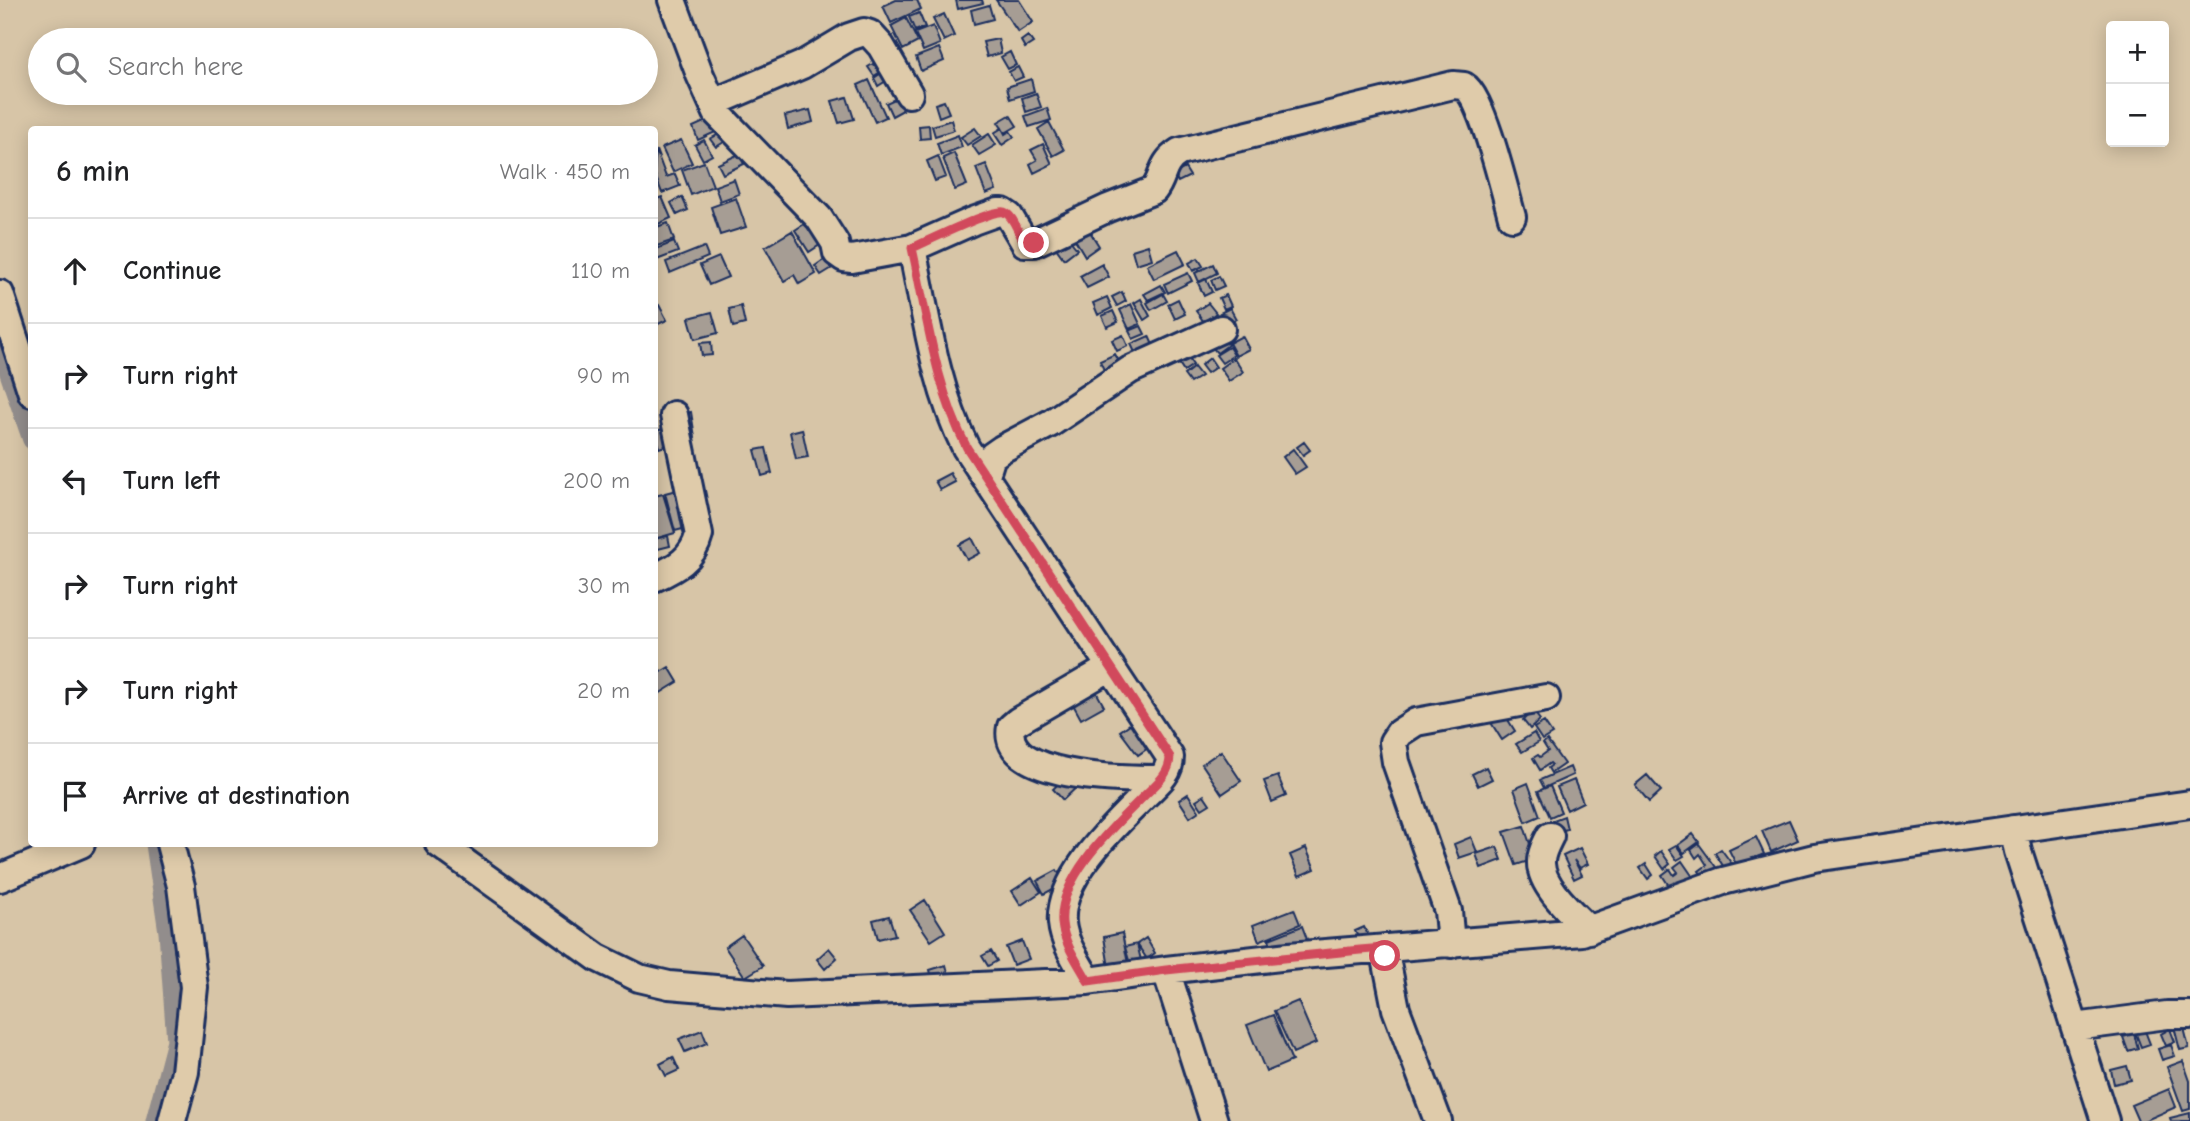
<!DOCTYPE html>
<meta charset="utf-8">
<style>
:root{--surface:#fff;--page:#f6f6f6;--text:#202124;--muted:#757577;--line:#e0e0e0}
body{margin:0;font-family:"Comic Neue",sans-serif;background:var(--page);color:var(--text)}
.controls{position:absolute;right:21px;top:21px;display:grid;overflow:hidden;border-radius:7px;box-shadow:0 4px 18px #0003}
.controls button{width:63px;height:63px;display:grid;place-items:center;padding:0;border:0;border-bottom:2px solid var(--line);background:var(--surface);color:var(--text);font:35px sans-serif}
.stop{position:absolute;width:21px;height:21px;margin:-16px;border:5px solid #d1495b;border-radius:50%;background:#fff}
.stop.end{background:#d1495b;border-color:#fff;box-shadow:0 2px 7px #0008}
.list{margin:0;padding:0;list-style:none}
h2{display:flex;justify-content:space-between;align-items:center;height:91px;margin:0;padding:0 28px;font-size:30px}
h2 small{font-size:23px;font-weight:400;color:var(--muted)}
.list li{display:grid;grid-template-columns:46px 1fr auto;gap:21px;align-items:center;box-sizing:border-box;height:105px;padding:0 28px;border-top:2px solid var(--line)}
.list b{display:block;font-size:26px;white-space:nowrap}
.list em{font-size:23px;font-style:normal;color:var(--muted)}
.icon{flex:none;width:38px;height:38px;fill:none;stroke:currentColor;stroke-width:2;stroke-linecap:round;stroke-linejoin:round}
.map{position:relative;flex:none;width:2190px;height:1121px;overflow:hidden}
.search{position:absolute;background:var(--surface);box-shadow:0 4px 18px #0003;left:28px;top:28px;width:630px;height:77px;display:flex;align-items:center;gap:18px;box-sizing:border-box;padding:0 24px;border-radius:38px;color:var(--muted);font-size:26px}
.panel{position:absolute;background:var(--surface);box-shadow:0 4px 18px #0003;left:28px;top:126px;width:630px;height:721px;border-radius:7px}
.map>svg:first-child{display:block}
</style>
<div class="map">
<svg width="2190" height="1121" viewBox="0 0 2190 1121">
<rect width="100%" height="100%" fill="#d7c5a7"/>
<filter id="ink" filterUnits="userSpaceOnUse"><feTurbulence type="fractalNoise" baseFrequency=".0143" numOctaves="2"/><feDisplacementMap in="SourceGraphic" scale="14" xChannelSelector="R" yChannelSelector="G"/><feConvolveMatrix kernelMatrix="1 2 1 2 8 2 1 2 1" color-interpolation-filters="sRGB"/></filter>
<g filter="url(#ink)">
<g fill="none" stroke-linecap="round" stroke-linejoin="round">
<!-- canal -->
<path stroke="#928d8c" stroke-width="19" d="M0,347L32,440
M155,844L168,932L176,1041L155,1121"/>
</g>
<!-- building -->
<path fill="#a69d94" stroke="#1b2f5e" stroke-width="2" d="M896,0H917L921,9L891,23L883,6Z
M956,0H982L983,3L958,9Z
M996,0H1019L1033,22L1018,32Z
M989,5L993,19L974,24L971,10Z
M919,13L925,27L915,31L909,17Z
M944,14L954,36L944,41L933,19Z
M906,18L918,42L903,50L891,26Z
M933,26L940,44L923,51L915,33Z
M1028,36L1033,43L1025,48L1021,41Z
M998,39L1001,53L987,57L983,42Z
M939,48L944,61L921,71L916,57Z
M1010,52L1016,65L1008,69L1001,57Z
M881,59L887,68L874,76L868,67Z
M1018,67L1023,77L1014,81L1009,72Z
M889,68L894,76L878,86L874,78Z
M1031,79L1034,91L1010,99L1007,87Z
M869,80L886,117L875,122L858,85Z
M1036,93L1041,107L1026,112L1022,98Z
M847,97L854,119L839,123L832,101Z
M897,98L903,110L892,116L886,103Z
M944,101L949,113L939,117L935,104Z
M1047,108L1051,120L1029,127L1025,116Z
M810,110L813,122L788,129L785,116Z
M1010,115L1017,126L1005,133L998,122Z
M715,117L720,130L698,140L693,127Z
M951,120L954,130L935,136L932,126Z
M1049,122L1064,150L1053,156L1038,129Z
M929,125L930,138L920,139L919,126Z
M975,128L981,136L967,145L961,137Z
M1002,128L1005,134L1010,131L1014,137L1002,145L994,133Z
M719,134L724,142L716,147L710,139Z
M989,134L996,145L979,155L972,145Z
M958,135L962,147L941,155L937,143Z
M681,140L692,163L673,172L662,148Z
M704,140L712,155L703,160L695,145Z
M1043,144L1052,164L1034,173L1030,164L1037,160L1031,150Z
M656,150L666,177L675,174L680,186L662,193L654,172Z
M954,153L967,185L955,190L943,158Z
M739,154L744,164L723,174L718,164Z
M938,156L946,177L935,181L927,161Z
M704,162L713,186L691,195L682,170Z
M986,164L996,190L986,194L976,168Z
M1185,168L1190,176L1178,182L1174,174Z
M734,179L739,194L720,201L715,186Z
M662,197L671,218L654,226V200Z
M682,197L688,210L677,215L671,203Z
M736,198L746,227L720,235L711,207Z
M812,219L826,241L809,252L795,230Z
M668,223L674,240L654,247V228Z
M1087,227L1099,246L1085,256L1073,236Z
M792,231L816,274L799,284L794,275L784,281L765,247Z
M1069,239L1077,249L1064,259L1056,248Z
M674,242L678,252L654,261V250Z
M1148,245L1152,259L1136,264L1132,250Z
M704,247L708,257L670,273L666,262Z
M1178,250L1185,264L1154,279L1147,265Z
M719,257L728,277L709,285L700,265Z
M828,257L834,267L821,275L815,266Z
M1198,258L1203,266L1193,271L1189,263Z
M1102,264L1109,277L1087,288L1080,276Z
M1213,264L1217,273L1199,282L1195,273Z
M1188,273L1192,281L1168,293L1164,284Z
M1219,276L1224,286L1215,290L1211,280Z
M1206,279L1212,292L1204,296L1198,283Z
M1161,285L1165,292L1148,300L1144,294Z
M1122,292L1126,301L1117,306L1112,297Z
M1163,294L1167,301L1151,310L1147,303Z
M1226,295L1231,306L1224,309L1219,298Z
M1107,297L1112,308L1098,315L1093,303Z
M1141,299L1150,316L1144,320L1134,303Z
M1178,299L1185,314L1175,319L1168,304Z
M1208,303L1216,313L1204,322L1196,311Z
M1131,304L1140,324L1129,329L1120,310Z
M659,305L667,320L654,326V307Z
M741,306L745,324L733,327L729,309Z
M1230,308L1236,319L1226,324L1220,313Z
M1113,311L1118,322L1107,327L1102,316Z
M712,312L718,333L695,339L689,318Z
M1141,326L1145,334L1133,339L1129,331Z
M1123,335L1128,346L1117,351L1112,340Z
M1149,336L1157,354L1140,363L1131,344Z
M1242,336L1249,349L1236,356L1229,343Z
M1223,338L1228,345L1217,353L1212,347Z
M711,342L712,355L702,356L700,343Z
M1229,347L1234,355L1222,363L1216,355Z
M1183,351L1193,365L1184,371L1175,357Z
M1115,354L1122,367L1106,375L1100,361Z
M1210,358L1216,367L1207,373L1201,365Z
M1234,358L1243,372L1229,381L1220,368Z
M1194,367L1201,376L1190,383L1184,375Z
M691,412L695,437L681,440L677,415Z
M664,429L669,445L659,448L654,431Z
M802,429L808,457L796,459L790,432Z
M1304,442L1310,450L1303,455L1297,447Z
M766,448L772,473L762,476L755,450Z
M1293,449L1306,467L1295,474L1283,457Z
M950,473L955,482L940,490L935,481Z
M684,488L694,526L675,531L665,493Z
M663,494L675,533L654,539V496Z
M668,536L670,546L654,550V539Z
M972,538L980,553L967,560L959,545Z
M669,667L678,682L654,697V676Z
M1093,686L1104,706L1081,719L1070,699Z
M1533,711L1540,720L1530,729L1523,720Z
M1503,712L1515,731L1502,740L1490,721Z
M1137,719L1155,743L1138,755L1120,731Z
M1544,722L1552,734L1542,740L1534,728Z
M1534,733L1539,742L1522,752L1516,744Z
M1547,740L1564,764L1551,773L1548,768L1552,765L1550,763L1540,770L1533,758L1538,755L1540,757L1548,751L1543,743Z
M1221,751L1241,781L1222,794L1202,764Z
M1486,767L1492,779L1478,786L1472,774Z
M1570,767L1573,775L1544,788L1540,780Z
M1069,774L1079,785L1063,800L1053,789Z
M1647,775L1661,791L1649,802L1635,785Z
M1278,776L1286,796L1272,802L1264,781Z
M1574,780L1583,802L1567,810L1557,787Z
M1528,783L1540,816L1526,822L1514,789Z
M1550,786L1561,812L1550,817L1538,791Z
M1188,794L1199,811L1190,817L1179,800Z
M1204,795L1210,804L1202,809L1196,800Z
M1564,816L1567,829L1557,832L1553,820Z
M1789,820L1798,840L1771,852L1762,831Z
M1524,826L1535,859L1516,865L1504,832Z
M1693,834L1699,842L1684,853L1678,845Z
M1471,837L1477,852L1459,858L1454,844Z
M1756,837L1764,854L1737,866L1729,850Z
M1699,844L1718,870L1705,879L1699,871L1707,865L1700,854L1696,858L1691,850Z
M1676,845L1684,856L1677,860L1669,849Z
M1497,847L1502,860L1481,868L1476,854Z
M1306,848L1315,869L1299,876L1290,855Z
M1580,848L1588,864L1580,868L1574,860L1582,875L1574,879L1563,856Z
M1721,849L1732,864L1725,869L1715,853Z
M1661,851L1670,864L1664,869L1655,856Z
M1682,861L1693,877L1673,892L1662,875L1670,869L1674,875L1678,872L1674,867Z
M1646,864L1653,875L1648,879L1640,868Z
M1057,870L1064,883L1044,894L1037,881Z
M1032,878L1041,892L1021,905L1012,891Z
M925,900L945,932L931,941L910,910Z
M1294,909L1300,924L1259,941L1253,925Z
M889,916L895,935L878,939L873,920Z
M1302,926L1308,942L1275,955L1269,939Z
M1364,927L1371,941L1362,945L1355,931Z
M1122,933L1128,964L1109,968L1104,937Z
M742,935L763,966L745,977L725,947Z
M1146,938L1155,953L1147,959L1137,944Z
M1022,941L1029,959L1013,965L1006,947Z
M1137,944L1142,964L1131,967L1125,947Z
M829,948L837,958L825,969L817,959Z
M991,951L997,961L988,966L982,956Z
M946,965L949,976L933,981L930,970Z
M1298,1001L1316,1043L1293,1053L1274,1011Z
M1273,1015L1292,1061L1266,1072L1247,1025Z
M2183,1024L2189,1048L2180,1050L2174,1027Z
M2170,1029L2175,1042L2166,1046L2161,1034Z
M702,1030L707,1043L685,1052L679,1039Z
M2145,1031L2150,1044L2141,1047L2136,1034Z
M2134,1034L2138,1048L2128,1051L2123,1037Z
M2171,1045L2175,1056L2162,1060L2158,1049Z
M673,1057L679,1070L666,1076L660,1064Z
M2183,1061L2190,1081V1109L2183,1111L2167,1067Z
M2127,1066L2131,1080L2114,1084L2111,1070Z
M2169,1089L2176,1107L2144,1121H2138L2131,1105Z
M2190,1113V1121H2171L2170,1118Z"/>
<g fill="none" stroke-linecap="round" stroke-linejoin="round">
<!-- minor casing -->
<g stroke="#1b2f5e" stroke-width="32">
<path id="minor" d="M672,0L700,75L717,113L819,218L835,243L837,253L844,258L852,259L912,248L973,221L998,212H1003L1009,216L1025,243H1034L1108,208L1154,190C1165,176 1160,164 1179,152L1453,85L1464,86C1482,96 1505,192 1512,217
M713,103L802,65L849,37L864,32L870,34L881,46L909,94
M912,248C926,315 935,387 966,448L1170,757C1170,774 1156,784 1144,796C1114,826 1058,877 1062,923C1064,944 1078,963 1088,981
M0,294L32,393
M986,475L992,456L1002,449L1051,423L1130,370L1221,329
M654,578C676,568 693,559 699,535L674,415
M1111,667L1018,721L1011,727C1000,780 1130,779 1161,779
M2013,829L2018,851L2105,1121
M1550,836C1546,844 1541,853 1541,862C1540,886 1573,914 1589,930
M170,844L181,886L194,987L185,1072L172,1121
M439,844L598,958L639,978L669,985L787,995L1088,981L1166,970L1289,956L1582,932L1723,881L1814,858L2190,804
M0,878L81,844
M1451,944L1448,911L1396,762L1393,742L1399,733L1416,722L1546,698
M1384,948L1396,1009L1438,1121
M1166,970L1214,1121
M2075,1027L2167,1015H2190"/>
</g>
<!-- minor -->
<use href="#minor" stroke="#dfcbaa" stroke-width="26"/>
</g>
</g>
<g fill="none" stroke-linecap="round" stroke-linejoin="round" filter="url(#ink)">
<!-- route -->
<path stroke="#d1495b" stroke-width="9" d="M1034,243H1026C1018,236 1015,216 1004,212C992,209 926,242 912,248C927,315 935,387 967,448L1170,757C1170,774 1156,784 1144,796C1114,826 1058,877 1062,923C1064,944 1078,963 1088,981L1166,970L1360,950L1384,948L1385,956"/>
</g>
</svg>
<div class="controls">
<button>+</button>
<button>−</button>
</div>
<div class="stop" style="left:1385px;top:956px"></div>
<div class="stop end" style="left:1034px;top:243px"></div>
<div class="search"><svg class="icon" aria-label="search" viewBox="0 0 24 24"><circle cx="10" cy="10" r="6"/><path d="M15 15l6 6"/></svg>Search here</div>
<section class="panel">
<h2>6 min<small>Walk · 450 m</small></h2>
<ul class="list">
<li><svg class="icon" aria-label="ahead" viewBox="0 0 24 24"><path d="M12 20V5M6 11l6-6 6 6"/></svg><div><b>Continue</b></div><em>110 m</em></li>
<li><svg class="icon" aria-label="right" viewBox="0 0 24 24"><path d="M7 20v-9h11M14 6l5 5-5 5"/></svg><div><b>Turn right</b></div><em>90 m</em></li>
<li><svg class="icon" aria-label="left" viewBox="0 0 24 24"><path d="M17 20v-9H6M10 6l-5 5 5 5"/></svg><div><b>Turn left</b></div><em>200 m</em></li>
<li><svg class="icon" aria-label="right" viewBox="0 0 24 24"><path d="M7 20v-9h11M14 6l5 5-5 5"/></svg><div><b>Turn right</b></div><em>30 m</em></li>
<li><svg class="icon" aria-label="right" viewBox="0 0 24 24"><path d="M7 20v-9h11M14 6l5 5-5 5"/></svg><div><b>Turn right</b></div><em>20 m</em></li>
<li><svg class="icon" aria-label="arrive" viewBox="0 0 24 24"><path d="M6 21V4h12l-3 4 3 4H6"/></svg><div><b>Arrive at destination</b></div></li>
</ul>
</section>
</div>
